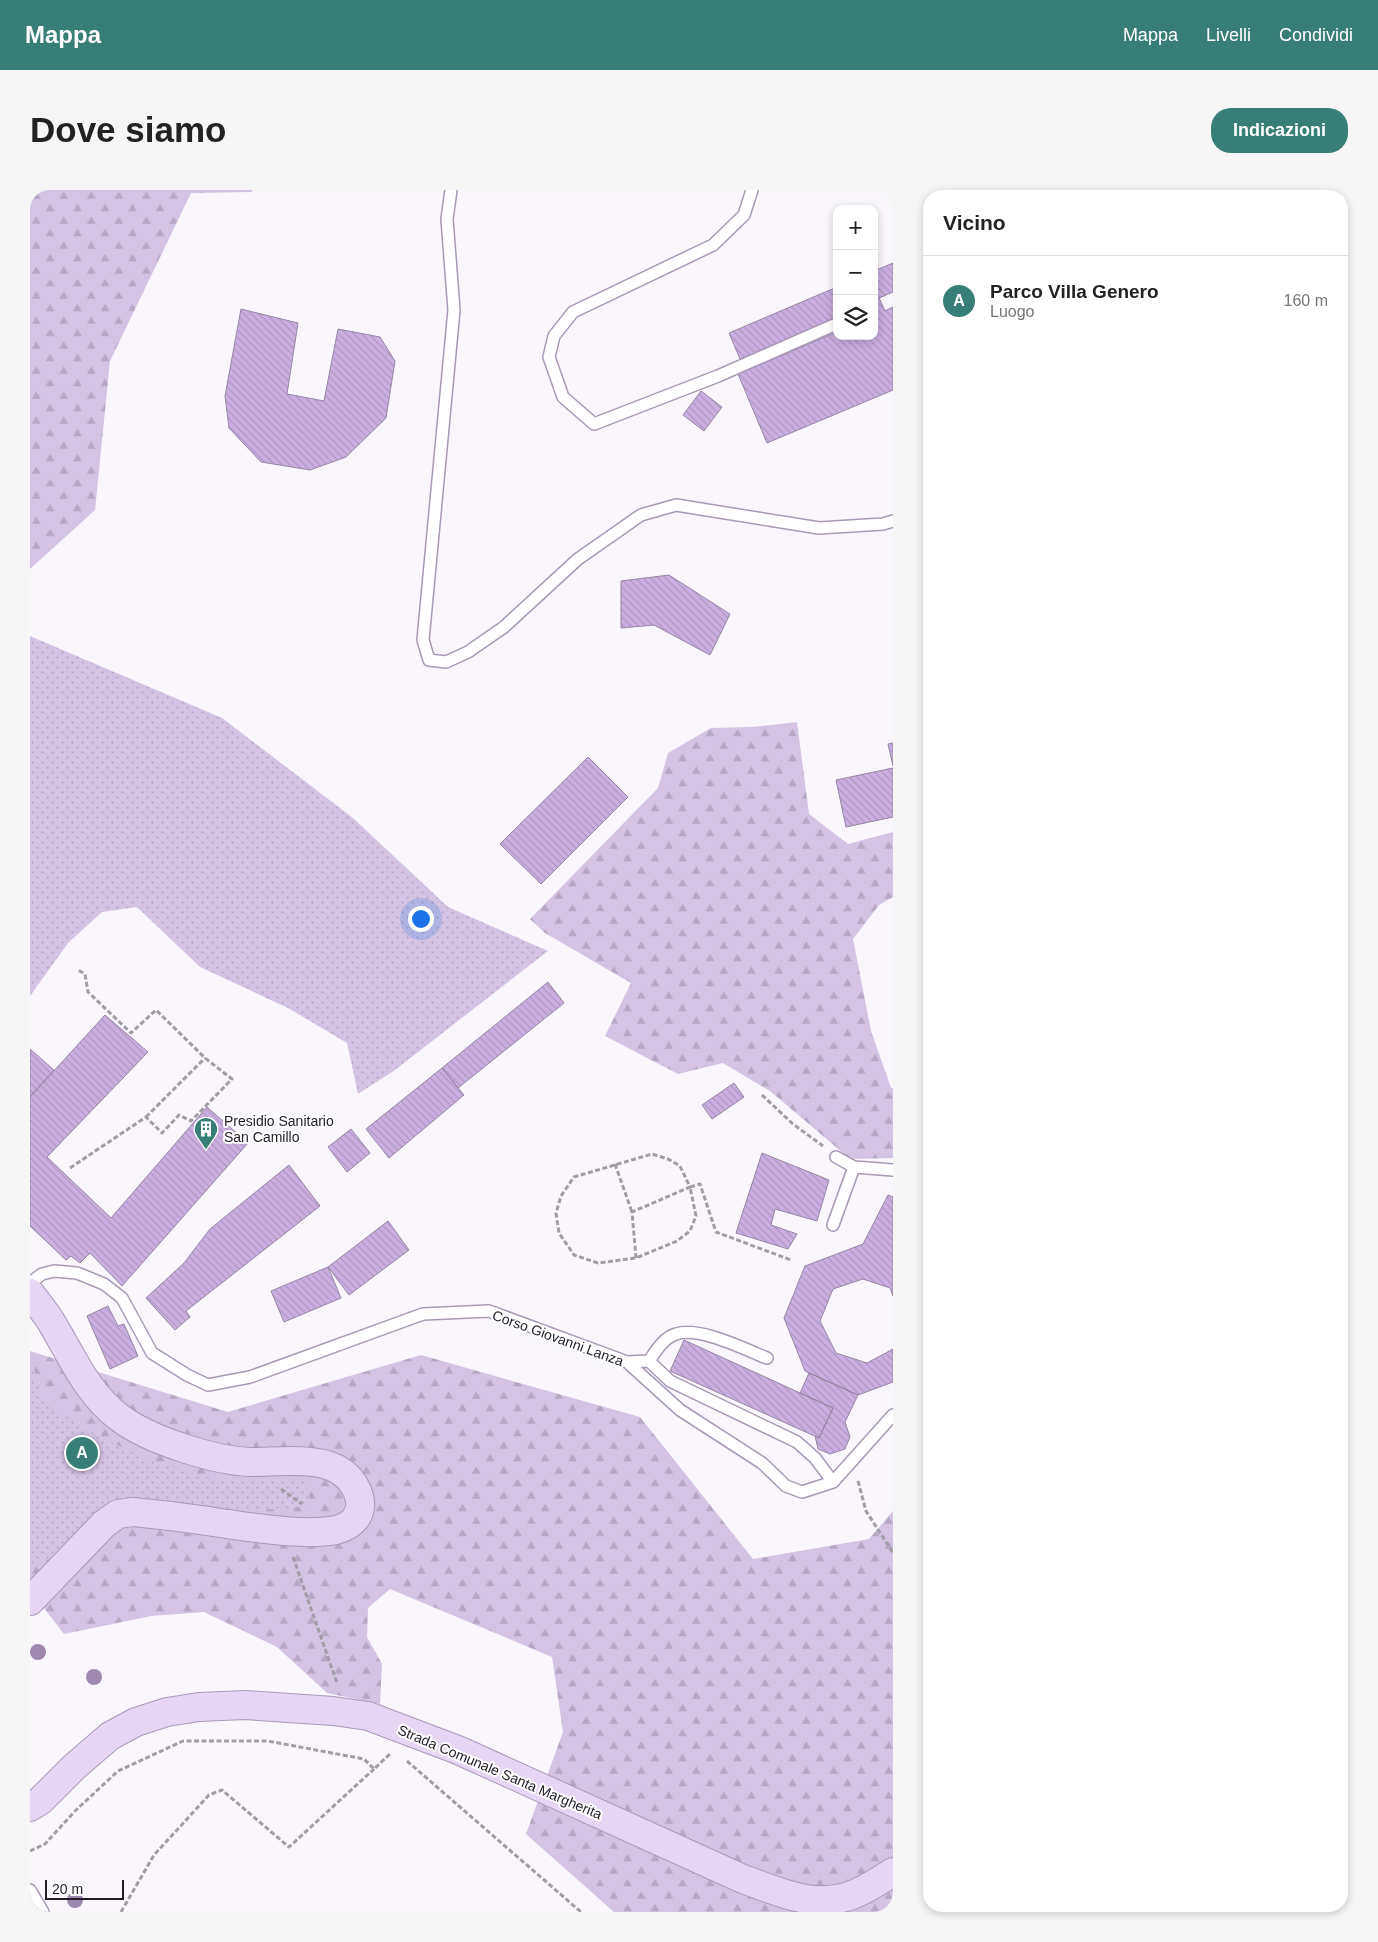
<!DOCTYPE html>
<html lang="it">
<meta charset="utf-8">
<style>
:root{--surface:#fff;--page:#f6f6f6;--text:#222;--muted:#767676;--line:#e0e0e0;--accent:#377e76}
body{margin:0;font-family:Helvetica,sans-serif;background:var(--page);color:var(--text)}
.controls{position:absolute;right:15px;top:15px;display:grid;overflow:hidden;border-radius:10px;box-shadow:0 2px 8px #0003}
.controls button{width:45px;height:45px;display:grid;place-items:center;padding:0;border:0;border-bottom:1px solid var(--line);background:var(--surface);color:var(--text);font:25px sans-serif}
.scale{position:absolute;left:15px;bottom:12px;width:79px;box-sizing:border-box;padding-left:5px;border:2px solid #221c27;border-top:0;font-size:14px;line-height:18px;white-space:nowrap;color:#221c27;-webkit-text-stroke:4px #fff;paint-order:stroke}
.you{position:absolute;left:390px;top:728px;width:18px;height:18px;margin:-12px;border:4px solid #fff;border-radius:50%;background:#1a73e8;box-shadow:0 0 0 8px #1a73e833}
.badge{display:grid;place-items:center;width:32px;height:32px;border-radius:50%;background:var(--accent);color:#fff;font-size:16px;font-weight:700}
.pin{position:absolute;translate:-50% -50%;border:2px solid #fff;box-shadow:0 1px 5px #0006}
.list{margin:0;padding:0;list-style:none}
h2{display:flex;justify-content:space-between;align-items:center;height:65px;margin:0;padding:0 20px;font-size:21px}
h2 small{font-size:16px;font-weight:400;color:var(--muted)}
.list li{display:grid;grid-template-columns:32px 1fr auto;gap:15px;align-items:center;box-sizing:border-box;height:90px;padding:0 20px;border-top:1px solid var(--line)}
.list b{display:block;font-size:19px;white-space:nowrap}
.list p{margin:0;font-size:16px;white-space:nowrap;color:var(--muted)}
.list em{font-size:16px;font-style:normal;color:var(--muted)}
.icon{flex:none;width:28px;height:28px;fill:none;stroke:currentColor;stroke-width:2;stroke-linecap:round;stroke-linejoin:round}
.map{position:relative;flex:none;width:863px;height:1722px;overflow:hidden;border-radius:20px}
header{display:flex;align-items:center;gap:30px;box-sizing:border-box;height:70px;padding:0 25px;background:var(--accent);color:#fff}
header strong{font-size:24px}
nav{display:flex;gap:28px;margin-inline-start:auto;font-size:18px}
.intro{display:flex;align-items:center;justify-content:space-between;box-sizing:border-box;height:120px;padding:0 30px}
h1{margin:0;font-size:35px}
.button{padding:12px 22px;border-radius:20px;background:var(--accent);color:#fff;font-size:18px;font-weight:700}
main{display:flex;gap:30px;padding:0 30px}
aside{flex:1;background:var(--surface);border-radius:20px;box-shadow:0 2px 8px #0003}
.map>svg:first-child{display:block}
</style>
<header>
<strong>Mappa</strong>
<nav><a>Mappa</a><a>Livelli</a><a>Condividi</a></nav>
</header>
<div class="intro"><h1>Dove siamo</h1><a class="button">Indicazioni</a></div>
<main>
<div class="map">
<svg width="863" height="1722" viewBox="0 0 863 1722">
<defs>
<pattern id="forest-firs" width="22" height="20" patternUnits="userSpaceOnUse" patternTransform="scale(1.25)"><rect width="22" height="20" fill="#d4c3e3"/><path d="M5 1l3.5 6h-7zM16 11l3.5 6h-7z" fill="#b6a7c3"/></pattern>
<pattern id="park-dots" width="8" height="8" patternUnits="userSpaceOnUse" patternTransform="scale(1.25)"><rect width="8" height="8" fill="#d4c3e3"/><path d="M2 2h.1M6 6h.1" fill="none" stroke="#b6a7c3" stroke-width="1.8" stroke-linecap="round"/></pattern>
<pattern id="building-back-hatch" width="6" height="6" patternUnits="userSpaceOnUse" patternTransform="scale(1.25)"><rect width="6" height="6" fill="#cbafe2"/><path d="M-1 5l2 2M0 0l6 6M5-1l2 2" fill="none" stroke="#ae96c2"/></pattern>
</defs>
<rect width="100%" height="100%" fill="#f9f6fc"/>
<!-- forest -->
<path fill="url(#forest-firs)" d="M0,0H223L221,2L161,3L80,171L65,320L0,379Z
M767,532L779,624L818,654L863,642V707L849,715L823,749L841,841L861,898H863V968L820,969L740,901L693,873L648,884L575,846L601,793L515,743L500,729L628,598L638,563L681,538L722,537Z
M0,1161L198,1222L391,1165L610,1227L723,1369L839,1349L863,1321V1722H584L496,1644L533,1542L522,1467L360,1399L338,1418L337,1447L352,1474L350,1514L297,1503L247,1457L174,1422L121,1426L34,1444L0,1400Z"/>
<!-- park -->
<path fill="url(#park-dots)" d="M0,446L192,528L323,628L418,717L518,761L365,880L328,904L317,853L258,818L170,777L107,717L72,722L38,753L0,806Z
M0,1164L10,1202L26,1219L51,1236L87,1255L123,1271L183,1289L275,1290L282,1316L194,1323L84,1317L56,1329L26,1368L0,1374Z"/>
<!-- building -->
<path fill="url(#building-back-hatch)" stroke="#9586a2" d="M863,73V102L849,108L855,121L863,117V200L737,253L708,184L807,142V146H844V81Z
M807,97V128L710,169L699,143Z
M211,119L268,133L257,204L294,211L308,139L350,147L365,171L356,228L316,267L280,280L231,272L199,238L195,206Z
M671,201L692,217L674,241L653,225Z
M639,385L700,424L680,465L624,435L591,438V391Z
M863,553V576L858,554Z
M558,567L598,607L511,694L470,654Z
M863,578V627L816,637L806,590Z
M518,792L534,813L428,898L412,878Z
M75,825L118,862L17,967L81,1028L177,917L218,953L92,1096L60,1063L50,1073L41,1066L36,1070L0,1036V907Z
M0,859L24,880L0,907Z
M412,878L434,905L359,968L336,939Z
M704,893L714,907L682,929L672,915Z
M321,939L340,963L317,982L298,957Z
M732,963L799,990L787,1031L745,1019L741,1035L767,1044L758,1059L706,1043Z
M259,975L290,1016L156,1121L160,1127L145,1140L116,1108L154,1073L180,1039Z
M858,1005L863,1007V1106L860,1098L833,1089L803,1099L790,1131L806,1163L837,1173L863,1159V1192L828,1205L775,1181L754,1128L775,1076L833,1054Z
M358,1031L379,1060L319,1105L298,1077Z
M298,1077L311,1108L254,1132L241,1101Z
M78,1116L88,1136L94,1134L108,1166L80,1179L57,1126Z
M654,1150L803,1218L789,1248L640,1181Z
M779,1183L828,1205L815,1232L820,1247L815,1259L800,1264L788,1259L785,1246L789,1248L803,1218L770,1203Z"/>
<g fill="none" stroke-linecap="round" stroke-linejoin="round">
<!-- lane casing -->
<g stroke="#a999b6" stroke-width="14">
<path id="lane" d="M421,0L417,29L424,120L393,450L399,470L416,472L438,462L474,437L548,369L611,325L646,315L789,338L853,334L863,331
M722,0L714,25L683,55L543,122L524,146L519,167L533,207L564,234L688,186L804,135
M806,967L824,977L863,980
M803,1035L824,977
M0,1093L12,1084L24,1081L47,1083L74,1094L92,1108L122,1163L157,1185L178,1195L220,1187L393,1124L459,1121L597,1172L650,1220L732,1273L756,1296L772,1302L803,1292L863,1225
M619,1171L640,1191L767,1252L785,1268L803,1292
M597,1172L619,1171C626,1161 633,1148 646,1144C669,1136 714,1159 737,1168
M0,1700L13,1722"/>
</g>
<!-- secondary casing -->
<g stroke="#a999b6" stroke-width="30">
<path id="secondary" d="M0,1103C7,1112 14,1121 20,1130C41,1164 57,1204 90,1228C119,1250 185,1271 221,1272C247,1272 285,1267 307,1279C324,1288 338,1313 325,1329C320,1335 314,1338 306,1340C275,1346 228,1338 197,1334C166,1329 134,1325 103,1322L88,1324L74,1334L0,1411
M0,1617L10,1611L44,1577L80,1546L106,1532L137,1522L169,1517L215,1515L303,1521L338,1526L428,1560L713,1689C749,1702 784,1719 822,1705C836,1700 850,1690 863,1682"/>
</g>
<!-- path -->
<path stroke="#a19da5" stroke-width="3" stroke-dasharray="5 2.5" stroke-linecap="butt" d="M732,905L763,934L793,956
M116,927L175,868
M585,974L602,1022
M40,978L116,927L132,943L149,925L161,931L202,889L175,868L126,820L101,843L58,802L55,784L48,780
M606,1068L602,1022L660,997L650,976L638,969L622,964L544,987L531,1006L526,1023L529,1043L544,1065L568,1073L606,1068L647,1051L660,1041L666,1026L660,997L670,994L686,1042L761,1070
M828,1291L836,1321L863,1363
M251,1299L272,1314
M263,1367L307,1493
M377,1571L551,1722
M0,1661L15,1654L45,1621L88,1581L153,1551H238L334,1569L344,1579L361,1563
M91,1722L124,1665L179,1605L192,1600L259,1657L344,1579"/>
<!-- lane -->
<use href="#lane" stroke="#fff" stroke-width="11"/>
<!-- secondary -->
<use href="#secondary" stroke="#e7d5f4" stroke-width="28"/>
</g>
<!-- trees -->
<g fill="#9e88ad">
<circle cx="8" cy="1462" r="8"/>
<circle cx="64" cy="1487" r="8"/>
<circle cx="45" cy="1710" r="8"/>
</g>
<!-- icons -->
<defs>
<g id="building-pin" transform="scale(1.25)"><path d="M0 17L-7.5 6A9.5 9.5 0 1 1 7.5 6Z" fill="#377e76" stroke="#fff"/><path d="M-4-6H4V6H1V3H-1V6H-4ZM-2.5-4.3h1.7v1.8h-1.7ZM.8-4.3h1.7v1.8H.8ZM-2.5-1h1.7V.8h-1.7ZM.8-1h1.7V.8H.8Z" fill="#fff"/></g>
</defs>
<g fill-rule="evenodd">
<use href="#building-pin" x="176" y="939"/>
</g>
<g text-anchor="middle" dominant-baseline="central" stroke-width="4" stroke-linejoin="round" paint-order="stroke">
<!-- poi labels -->
<g font-size="14" fill="#221c27" stroke="#fff" text-anchor="start">
<text x="194" y="931">Presidio Sanitario<tspan x="194" dy="16">San Camillo</tspan></text>
</g>
<!-- street labels -->
<g font-size="14" fill="#221c27" stroke="#fff">
<text transform="translate(528 1148) rotate(20)">Corso Giovanni Lanza</text>
<text transform="translate(470 1582) rotate(23)">Strada Comunale Santa Margherita</text>
</g>
</g>
</svg>
<div class="controls">
<button>+</button>
<button>−</button>
<button><svg class="icon" aria-label="layers" viewBox="0 0 24 24"><path d="M12 4l9 5-9 5-9-5zM3 14l9 5 9-5"/></svg></button>
</div>
<div class="scale">20 m</div>
<div class="you"></div>
<div class="pin badge" style="left:52px;top:1263px">A</div>
</div>
<aside>
<h2>Vicino<small></small></h2>
<ul class="list">
<li><span class="badge">A</span><div><b>Parco Villa Genero</b><p>Luogo</p></div><em>160 m</em></li>
</ul>
</aside>
</main>
